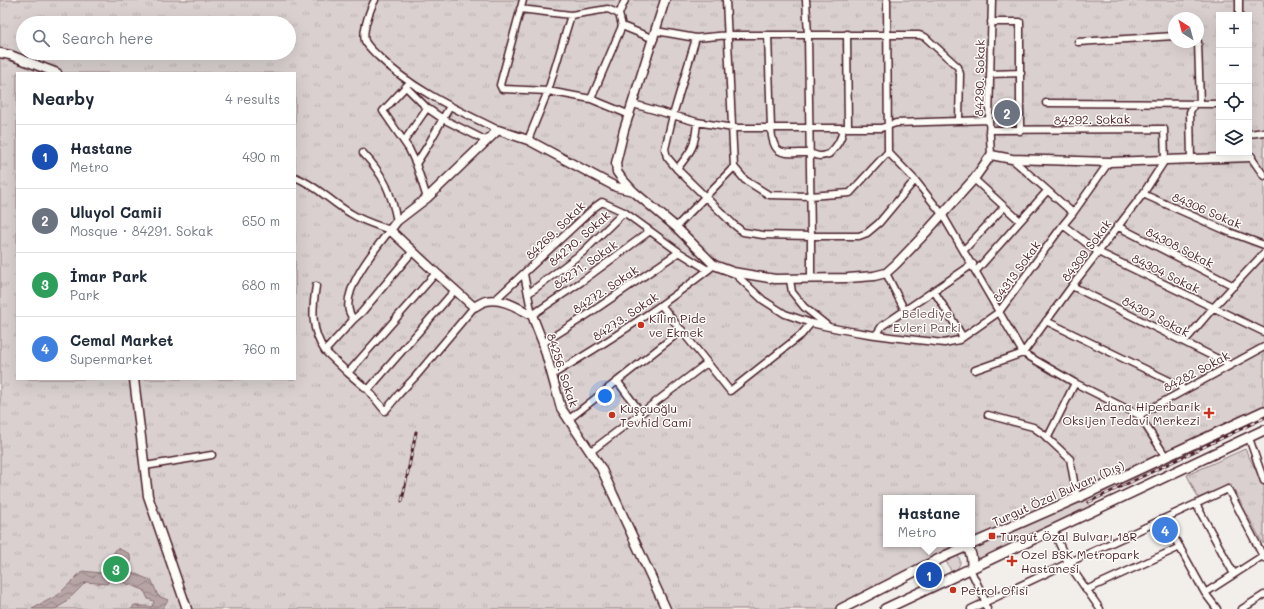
<!DOCTYPE html>
<meta charset="utf-8">
<style>
:root{--surface:#fff;--page:#f2f2f3;--text:#1f2937;--muted:#747a83;--line:#e0e1e3;--accent:#db2777}
body{margin:0;font-family:Mali,sans-serif;background:var(--page);color:var(--text)}
.controls{position:absolute;right:12px;top:12px;display:grid;overflow:hidden;border-radius:0px;box-shadow:0 4px 16px #0002}
.controls button{width:36px;height:36px;display:grid;place-items:center;padding:0;border:0;border-bottom:1px solid var(--line);background:var(--surface);color:var(--text);font:20px sans-serif}
.compass{position:absolute;left:1168px;top:12px;width:36px;height:36px;border-radius:50%;background:var(--surface);box-shadow:0 4px 16px #0002;rotate:324deg}
.you{position:absolute;left:605px;top:396px;width:14px;height:14px;margin:-10px;border:3px solid #fff;border-radius:50%;background:#1a73e8;box-shadow:0 0 0 6px #1a73e833}
.badge{display:grid;place-items:center;width:26px;height:26px;border-radius:50%;background:var(--accent);color:#fff;font-size:13px;font-weight:700}
.pin{position:absolute;translate:-50% -50%;border:2px solid #fff;box-shadow:0 1px 4px #0006}
.popup{position:absolute;left:883px;top:495px;width:92px;height:52px;box-sizing:border-box;display:grid;place-content:center;border-radius:0px;background:var(--surface);filter:drop-shadow(0 1px 3px #0005);font-size:13px;white-space:nowrap;color:var(--muted)}
.popup b{font-size:15px;color:var(--text)}
.popup::after{content:'';position:absolute;left:50%;top:100%;margin-left:-8px;border:8px solid transparent;border-top-color:var(--surface)}
.list{margin:0;padding:0;list-style:none}
h2{display:flex;justify-content:space-between;align-items:center;height:52px;margin:0;padding:0 16px;font-size:17px}
h2 small{font-size:13px;font-weight:400;color:var(--muted)}
.list li{display:grid;grid-template-columns:26px 1fr auto;gap:12px;align-items:center;box-sizing:border-box;height:64px;padding:0 16px;border-top:1px solid var(--line)}
.list b{display:block;font-size:15px;white-space:nowrap}
.list p{margin:0;font-size:13px;white-space:nowrap;color:var(--muted)}
.list em{font-size:13px;font-style:normal;color:var(--muted)}
.icon{flex:none;width:22px;height:22px;fill:none;stroke:currentColor;stroke-width:2;stroke-linecap:round;stroke-linejoin:round}
.map{position:relative;flex:none;width:1264px;height:609px;overflow:hidden}
.search{position:absolute;background:var(--surface);box-shadow:0 4px 16px #0002;left:16px;top:16px;width:280px;height:44px;display:flex;align-items:center;gap:10px;box-sizing:border-box;padding:0 14px;border-radius:22px;color:var(--muted);font-size:15px}
.panel{position:absolute;background:var(--surface);box-shadow:0 4px 16px #0002;left:16px;top:72px;width:280px;height:308px;border-radius:0px}
.map>svg:first-child{display:block}
</style>
<div class="map">
<svg width="1264" height="609" viewBox="0 0 1264 609">
<defs>
<pattern id="park-tufts" width="24" height="20" patternUnits="userSpaceOnUse"><rect width="24" height="20" fill="#d9d0cf"/><path d="M3 7l-1-3M5 7V3M7 7l1-3M15 17l-1-3M17 17v-4M19 17l1-3" fill="none" stroke="#bcb2b2"/></pattern>
<pattern id="water-waves" width="16" height="10" patternUnits="userSpaceOnUse"><rect width="16" height="10" fill="#b7a5a6"/><path d="M0 5q4-4 8 0t8 0" fill="none" stroke="#978687"/></pattern>
</defs>
<rect width="100%" height="100%" fill="#f2efeb"/>
<filter id="ink" filterUnits="userSpaceOnUse"><feTurbulence type="fractalNoise" baseFrequency=".025" numOctaves="2"/><feDisplacementMap in="SourceGraphic" scale="8" xChannelSelector="R" yChannelSelector="G"/><feConvolveMatrix kernelMatrix="1 2 1 2 8 2 1 2 1" color-interpolation-filters="sRGB"/></filter>
<g filter="url(#ink)">
<!-- grass -->
<path fill="#d9d0cf" stroke="#92787d" d="M1086,498L1091,508L978,561L975,556L968,549Z
M956,554C964,561 959,568 952,573L945,559Z"/>
<!-- park -->
<path fill="url(#park-tufts)" stroke="#92787d" fill-rule="evenodd" d="M0,0H1264V407L972,541V498H886V544H966L841,609H0ZM1219,15H1249V153H1219ZM1174,18H1198V42H1174ZM23,23H289V53H23ZM17,73H295V379H17Z
M1245,449L1264,486V544L1262,542L1234,490L1225,487L1198,498L1187,475Z"/>
<!-- water -->
<path fill="url(#water-waves)" stroke="#8b6f75" d="M117,548L130,554L131,572L152,581L158,596L168,600L162,609H132L134,605L152,607L154,601L148,599L144,590L122,582L121,564L119,563L107,584L86,582L65,603L55,609H32L58,595L82,571L101,573Z"/>
<g fill="none" stroke-linecap="round" stroke-linejoin="round">
<!-- street casing -->
<g stroke="#4a1f2b" stroke-width="9">
<path id="street" d="M375,0C370,9 362,31 365,41C368,47 374,52 379,57C413,90 456,109 498,130
M523,0L500,85L502,89L548,91L591,99L630,115
M625,0L619,14L622,26L654,39
M726,0L734,167L745,180L769,195L810,196L850,193L888,152L887,0
M806,0L808,35L811,236V279
M1239,0V15
M520,9L571,15L608,9L619,14
M991,22H1020V131
M656,31L696,38L729,35H919L925,37L958,67L960,74L959,120
M847,34L848,128
M768,35L771,128C773,157 782,153 807,153C812,153 816,156 820,156C823,156 826,155 829,154C837,146 842,139 843,128
M696,38L673,115L665,149L667,157L677,169L733,224L743,232L763,235L811,236H859L867,233L879,223L915,180
M1078,42L1174,36
M1198,42L1200,104
M990,74L1021,73
M410,82L383,111L409,149L416,164L427,198
M406,87L427,108L443,119L487,141
M591,99L622,26
M1046,103L1219,104
M633,104L697,122L733,128H881L896,123L989,120
M1249,134L1264,132
M405,140L427,108
M528,140L548,91L571,15
M888,152L915,180L942,214L1023,353L1075,383L1139,415L1166,457
M363,153C384,175 391,192 397,221
M1248,153L1264,176
M991,155L989,120L992,0
M1012,159L1073,213
M1191,160L1190,112L1194,104
M416,164L428,145L450,106
M677,169C692,150 695,147 697,122
M295,177C316,185 331,202 350,213C362,221 376,225 390,230C376,248 343,287 349,311C350,314 352,317 353,320
M974,179L1020,221
M1143,194L1229,232L1264,245
M1063,225L1098,252L1264,332
M1117,226L1234,286
M676,227L734,167
M964,250L1004,207
M976,271L1047,191
M733,272L763,300L785,314L811,323
M886,273L905,311
M524,274L532,315L581,282L650,231
M790,280L792,292L804,307L829,327
M316,286C312,310 311,331 325,351
M1072,286L1230,365
M455,290L368,390L385,411L399,394L416,376L474,307
M934,291L963,337
M529,293L583,252L624,212
M495,300L595,207L602,202L624,212L679,252L708,270L714,265
M661,305L730,391L801,335L811,323C855,334 900,338 944,343L959,340L999,312L1063,225L1073,213L1109,162
M1046,321L1178,385L1184,390
M876,335L882,326L973,264
M1184,342L1213,308L1264,253
M543,343L587,315L679,252
M975,370L1023,353L1072,286L1143,194L1165,160L1164,129L989,130
M348,373L436,273
M552,375C606,343 658,309 708,270
M618,382L641,413
M368,390L348,373L325,351L353,320L362,312L413,251
M988,415L1033,427L1043,434L1070,459L1077,498
M1139,415L1264,347
M568,420L682,330
M1249,438L1264,481
M1047,439L1075,383
M590,452L707,363
M145,466L212,455
M1196,504L1234,574
M1164,519L1205,593L1217,609
M1053,530L1068,563L1100,609
M970,569L984,598L985,605L987,609
M1086,590L1180,547
M1205,593L1264,555
M971,609L1068,563L1228,489L1264,558
M1242,609L1264,595"/>
</g>
<!-- secondary casing -->
<g stroke="#4a1f2b" stroke-width="11">
<path id="secondary" d="M665,0L624,130L616,163L617,172L622,179L633,191L676,227L714,265L733,272L775,279L848,278L874,276L886,273L896,264L920,239L974,179L991,155L1012,159L1109,162L1251,157
M0,53L10,55L57,73
M633,191L616,187L528,140L498,130L427,198L397,221L390,230L436,273L474,307C478,305 482,302 486,301C501,297 518,308 532,315L543,343L561,408L601,468L666,609
M134,379L148,496L187,609"/>
</g>
<!-- primary casing -->
<g stroke="#4a1f2b" stroke-width="12">
<path id="primary" d="M966,546C972,552 972,560 972,567
M841,609L947,555L1077,498L1264,411
M885,609L1264,430"/>
</g>
<!-- street -->
<use href="#street" stroke="#fdfcf7" stroke-width="6"/>
<!-- secondary -->
<use href="#secondary" stroke="#fdfcf7" stroke-width="8"/>
<!-- primary -->
<use href="#primary" stroke="#fdfcf7" stroke-width="9"/>
<!-- rail casing -->
<g stroke="#4a1f2b" stroke-width="3">
<path id="rail" d="M402,501L416,432
M1089,502L1264,418"/>
</g>
<!-- rail -->
<use href="#rail" stroke="#fdfcf7" stroke-width="1.5" stroke-dasharray="4.5" stroke-linecap="butt"/>
</g>
</g>
<!-- markers -->
<g fill="#c8321e" stroke="#fdfcf7" stroke-width="1.5">
<circle cx="641" cy="325" r="4"/>
<path d="M1207 407h4v4h4v4h-4v4h-4v-4h-4v-4h4z"/>
<circle cx="612" cy="415" r="4"/>
<rect x="988" y="532" width="8" height="8" rx="2"/>
<path d="M1010 555h4v4h4v4h-4v4h-4v-4h-4v-4h4z"/>
<circle cx="953" cy="590" r="4"/>
</g>
<g text-anchor="middle" dominant-baseline="central" stroke-width="3" stroke-linejoin="round" paint-order="stroke">
<!-- street labels -->
<g font-size="12" fill="#4a1f2b" stroke="#fdfcf7">
<text transform="translate(979 78) rotate(-89)">84290. Sokak</text>
<text transform="translate(1092 119) rotate(-1)">84292. Sokak</text>
<text transform="translate(1207 210) rotate(23)">84306 Sokak</text>
<text transform="translate(555 230) rotate(-44)">84269. Sokak</text>
<text transform="translate(579 238) rotate(-41)">84270. Sokak</text>
<text transform="translate(1180 247) rotate(27)">84308 Sokak</text>
<text transform="translate(1086 250) rotate(-53)">84309 Sokak</text>
<text transform="translate(585 264) rotate(-35)">84271. Sokak</text>
<text transform="translate(1016 271) rotate(-54)">84313 Sokak</text>
<text transform="translate(1166 273) rotate(26)">84304 Sokak</text>
<text transform="translate(605 289) rotate(-34)">84272. Sokak</text>
<text transform="translate(625 316) rotate(-34)">84273. Sokak</text>
<text transform="translate(1156 316) rotate(27)">84307 Sokak</text>
<text transform="translate(563 370) rotate(72)">84256. Sokak</text>
<text transform="translate(1196 371) rotate(-28)">84282 Sokak</text>
<text transform="translate(1058 493) rotate(-24)">Turgut Özal Bulvarı (Dış)</text>
</g>
<!-- park labels -->
<g font-size="12" fill="#6e4b54" stroke="#fdfcf7">
<text x="927" y="313">Belediye<tspan x="927" dy="14">Evleri Parki</tspan></text>
</g>
<!-- poi labels -->
<g font-size="12" fill="#4a1f2b" stroke="#fdfcf7" text-anchor="start">
<text x="649" y="318">Kilim Pide<tspan x="649" dy="14">ve Ekmek</tspan></text>
<text x="1200" y="406" text-anchor="end">Adana Hiperbarik<tspan x="1200" dy="14">Oksijen Tedavi Merkezi</tspan></text>
<text x="620" y="408">Kuşçuoğlu<tspan x="620" dy="14">Tevhid Cami</tspan></text>
<text x="1000" y="536">Turgut Özal Bulvarı 18R</text>
<text x="1021" y="554">Ozel BSK Metropark<tspan x="1021" dy="14">Hastanesi</tspan></text>
<text x="961" y="590">Petrol Ofisi</text>
</g>
</g>
</svg>
<div class="controls">
<button>+</button>
<button>−</button>
<button><svg class="icon" aria-label="locate" viewBox="0 0 24 24"><circle cx="12" cy="12" r="6"/><path d="M12 2v4M12 18v4M2 12h4M18 12h4"/></svg></button>
<button><svg class="icon" aria-label="layers" viewBox="0 0 24 24"><path d="M12 4l9 5-9 5-9-5zM3 14l9 5 9-5"/></svg></button>
</div>
<svg class="compass" viewBox="-18 -18 36 36"><path d="M0-13l5 13h-10z" fill="#e53935"/><path d="M0 13l5-13h-10z" fill="#747a83"/></svg>
<div class="you"></div>
<div class="pin badge" style="left:929px;top:575px;background:#1a4fb4">1</div>
<div class="popup"><b>Hastane</b>Metro</div>
<div class="pin badge" style="left:1007px;top:113px;background:#6b7280">2</div>
<div class="pin badge" style="left:116px;top:569px;background:#2e9e5b">3</div>
<div class="pin badge" style="left:1165px;top:530px;background:#3f7fe0">4</div>
<div class="search"><svg class="icon" aria-label="search" viewBox="0 0 24 24"><circle cx="10" cy="10" r="6"/><path d="M15 15l6 6"/></svg>Search here</div>
<section class="panel">
<h2>Nearby<small>4 results</small></h2>
<ul class="list">
<li><span class="badge" style="background:#1a4fb4">1</span><div><b>Hastane</b><p>Metro</p></div><em>490 m</em></li>
<li><span class="badge" style="background:#6b7280">2</span><div><b>Uluyol Camii</b><p>Mosque · 84291. Sokak</p></div><em>650 m</em></li>
<li><span class="badge" style="background:#2e9e5b">3</span><div><b>İmar Park</b><p>Park</p></div><em>680 m</em></li>
<li><span class="badge" style="background:#3f7fe0">4</span><div><b>Cemal Market</b><p>Supermarket</p></div><em>760 m</em></li>
</ul>
</section>
</div>
